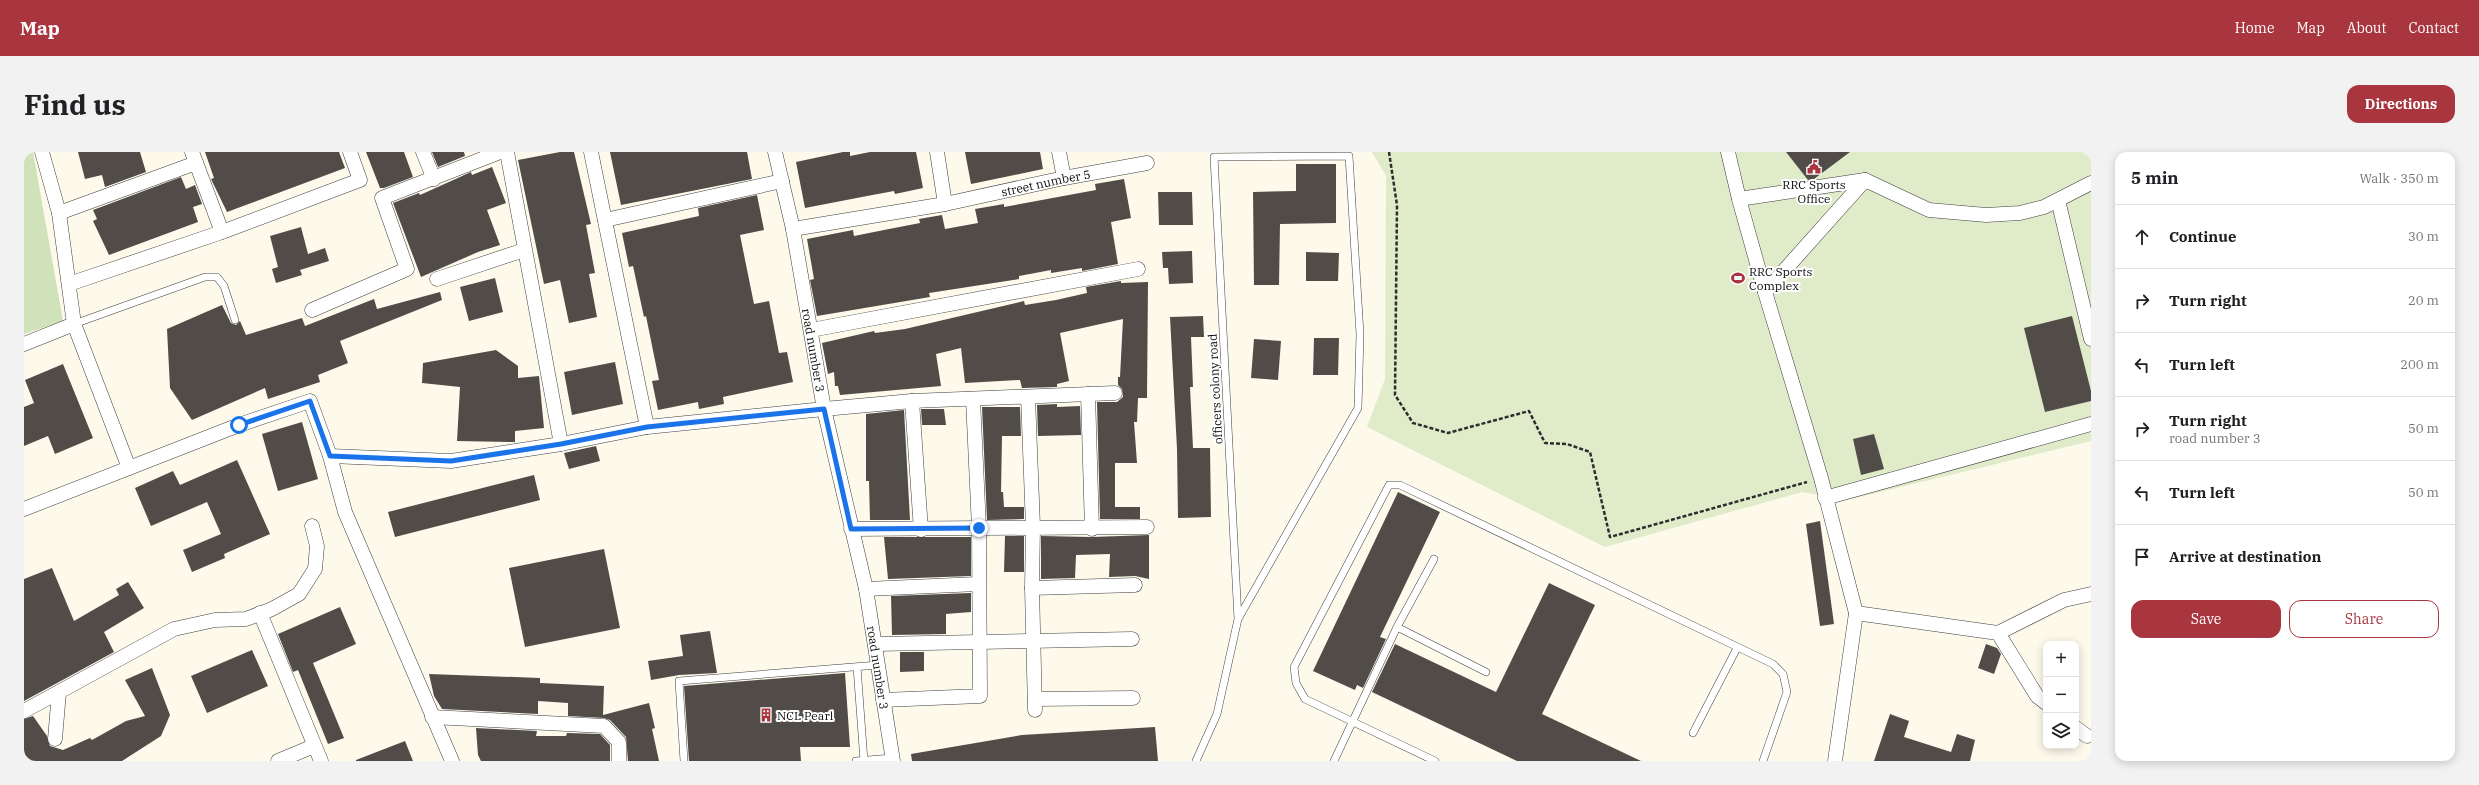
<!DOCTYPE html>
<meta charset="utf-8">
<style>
:root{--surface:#fff;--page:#f2f2f2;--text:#202124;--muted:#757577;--line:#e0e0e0;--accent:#a9353e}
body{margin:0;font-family:"IBM Plex Serif",serif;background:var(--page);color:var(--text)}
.controls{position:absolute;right:12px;bottom:12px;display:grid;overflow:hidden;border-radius:8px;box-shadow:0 2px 10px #0003}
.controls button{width:36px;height:36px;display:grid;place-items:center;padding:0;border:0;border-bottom:1px solid var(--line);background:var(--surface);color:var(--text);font:20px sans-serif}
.stop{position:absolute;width:12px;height:12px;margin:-9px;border:3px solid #1a73e8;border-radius:50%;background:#fff}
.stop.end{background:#1a73e8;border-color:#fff;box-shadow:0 1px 4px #0008}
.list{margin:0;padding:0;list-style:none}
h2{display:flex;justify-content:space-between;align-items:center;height:52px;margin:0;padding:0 16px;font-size:17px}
h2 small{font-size:13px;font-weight:400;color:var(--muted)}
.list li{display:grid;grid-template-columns:26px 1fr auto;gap:12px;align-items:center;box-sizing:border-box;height:64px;padding:0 16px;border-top:1px solid var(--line)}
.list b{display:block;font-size:15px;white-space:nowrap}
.list p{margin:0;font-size:13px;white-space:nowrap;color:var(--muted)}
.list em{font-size:13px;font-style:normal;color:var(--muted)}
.actions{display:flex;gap:8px;padding:12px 16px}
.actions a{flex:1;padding:9px 0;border:1px solid var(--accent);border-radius:12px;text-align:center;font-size:14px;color:var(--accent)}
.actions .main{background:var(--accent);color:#fff}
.icon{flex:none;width:22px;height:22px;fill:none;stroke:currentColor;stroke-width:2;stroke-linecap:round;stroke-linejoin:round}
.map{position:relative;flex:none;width:2067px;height:609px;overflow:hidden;border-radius:12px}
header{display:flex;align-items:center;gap:24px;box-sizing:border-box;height:56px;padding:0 20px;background:var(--accent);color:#fff}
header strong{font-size:19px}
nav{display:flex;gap:22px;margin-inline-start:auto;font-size:14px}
.intro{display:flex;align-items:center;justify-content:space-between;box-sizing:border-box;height:96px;padding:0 24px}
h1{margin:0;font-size:28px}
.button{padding:10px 18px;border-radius:12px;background:var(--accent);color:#fff;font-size:14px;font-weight:700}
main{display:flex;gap:24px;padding:0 24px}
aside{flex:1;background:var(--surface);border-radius:12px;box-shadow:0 2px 10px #0003}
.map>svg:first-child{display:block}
</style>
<header>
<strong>Map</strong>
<nav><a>Home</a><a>Map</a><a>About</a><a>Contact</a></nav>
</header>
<div class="intro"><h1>Find us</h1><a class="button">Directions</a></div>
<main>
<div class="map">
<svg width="2067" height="609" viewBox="0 0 2067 609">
<rect width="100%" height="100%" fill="#fdf9eb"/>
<!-- green -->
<path fill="#d0e2b9" d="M0,0H9L39,169L0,182Z"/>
<!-- pitch -->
<path fill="#e0ebca" d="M1348,0H2067V289L1823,348L1778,340L1581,395L1343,275L1361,227L1362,24Z"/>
<!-- building -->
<path fill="#524c49" d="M54,0H116L122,20L81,35L78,23L61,27Z
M181,0H315L321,16L203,60L187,27L190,26Z
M342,0H380L389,25L360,36H356Z
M408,0H440L441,4L414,15Z
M536,0H550L567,72L562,73L571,121L565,122L573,165L545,171L536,128L520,132L494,8Z
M586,0H723L728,27L597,53Z
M819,0H826V4L846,0H892L899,36L871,42L870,39L843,44L781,56L772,10Z
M941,0H1016L1019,17L947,32Z
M1762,0H1826L1790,27L1784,28Z
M1272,12H1312V71L1256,72L1255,133H1230L1229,40L1272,39Z
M468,15L482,51L463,58L476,93L454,100L397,125L369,51L395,41L396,43L447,20L448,23Z
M157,25L162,37L171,33L178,52L169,55L174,70L85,103L69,69L73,67L69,58Z
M1100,27L1107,66L1087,70L1094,112L1058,119V116L1027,121V118L995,124V127L905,141L906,145L793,164L786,128L790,127L783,87L829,78L830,84L865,77L896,71L895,67L918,63L921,77L954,71L951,57L980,52V55L1072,38L1071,32Z
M1134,40H1168L1169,73H1135Z
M733,43L740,78L716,83L730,152L745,149L755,201L763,200L769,230L699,245L700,252L675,257L674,250L634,258L628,229L635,228L622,164L620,165L609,114L605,115L598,81L675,64L674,56Z
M277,75L284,102L301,96L305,109L276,118L278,123L252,131L248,117L254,115L246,84Z
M1168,99L1169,131L1145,132L1144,116H1139L1138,100Z
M1282,100L1315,101L1314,129H1282Z
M471,126L479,160L445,169L436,135Z
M1097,129V131L1124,130L1123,246H1114L1113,270H1110L1113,311H1091V355H1116V367H1076L1073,250H1093L1099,245L1098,237L1094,233V225H1096L1099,167L1036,181L1045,229L1033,232V235L998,236L996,228L941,231L937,196L912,202L917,234L816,243L814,234H811L810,220L804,222L798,191L850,179L851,181L881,177L1000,149L1001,153L1032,148L1063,141L1062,135Z
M416,140L418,148L316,189L324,211L294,223L296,230L244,247L241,236L168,268L146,236L143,177L198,153L207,171L212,173L216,169L222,183L278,166L281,174L350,147L353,157Z
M1179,164L1180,185H1167L1169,235H1166L1169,296H1186L1187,365L1154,366L1153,297L1146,165Z
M2048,164L2067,239V249L2021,260L2000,176Z
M1290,186H1315L1314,223H1289Z
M1230,187L1257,189L1254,228L1227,226Z
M472,198L494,214V226L515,224L520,276L491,279V290L433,289L436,235L398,231L399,211Z
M591,210L599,252L548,263L540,220Z
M39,212L69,286L31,302L24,284L0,294V255L10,251L1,228Z
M1033,252V255L1056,254L1057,283L1014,284L1013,253Z
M958,255H996L997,284H978L977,340H979L980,355H1000V367L963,368Z
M897,257H920L922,273H898Z
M880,258L886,368H846L845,329H842V262Z
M278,270L294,327L254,339L238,282Z
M1850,282L1860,317L1837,323L1829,287Z
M572,294L576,309L545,317L540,301Z
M213,308L246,382L200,402L201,406L168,420L159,398L197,382L183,350L127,374L111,336L149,319L156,333Z
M510,323L516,348L371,385L364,360Z
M1374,340L1416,360L1356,485L1362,487L1339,536L1333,533L1331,538L1289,519Z
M1796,369L1810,472L1796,474L1782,372Z
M1125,383V427L1111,424L1085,425L1086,402L1052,403L1051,426L1017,427V384L1068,385Z
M981,384H1000V420H980Z
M860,385H947V424L864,427Z
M580,397L596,476L501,495L485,416Z
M28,416L50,469L95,443L92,437L104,430L120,456L80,480L90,500L0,549V427Z
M1525,431L1571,453L1518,562L1617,609H1493L1348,540L1371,492L1472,540Z
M947,441V460L922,462V482L868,483L867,444Z
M316,455L332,492L289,511L320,586L304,592L274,518L269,520L254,482Z
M686,479L693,521L655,523L627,528L624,509L659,504L656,483Z
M1962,492L1973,496L1977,502L1970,522L1954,516Z
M228,498L244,534L183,561L167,524Z
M876,500H900V519L876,520Z
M128,516L146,563L137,584L98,609H3L0,604V567L9,564L23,584L26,594L39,598L66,586L68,588L102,569L121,564L101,528Z
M821,521L826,595H776L777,609H665L660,534Z
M405,522L516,526V531L580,534L579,563L625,551L631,576L628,577L635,609H604L602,585L586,568L580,566L544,564V551L514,549V562L418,557L410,544Z
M1866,562L1885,569L1880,585L1927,600L1933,582L1951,588L1946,609H1850Z
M1131,575L1134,609H888L887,602L998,583Z
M452,576L513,579L512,584H542L543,581L576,582L586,593V609H457L454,603Z
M381,589L389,609H332V608Z"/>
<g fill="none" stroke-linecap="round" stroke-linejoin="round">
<!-- service casing -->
<g stroke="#3e3e3e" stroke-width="8">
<path id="service" d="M50,172L181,125H193L200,134L211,168
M1373,475L1462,520
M833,515L840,609
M1669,581L1713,496
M660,609L655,529L854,513
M832,609L868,606
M1172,609L1193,562L1214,467L1334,256L1336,182L1325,4L1190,5L1214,467
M1310,609L1373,475L1410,407
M1411,609L1281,547L1272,531L1270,515L1365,333H1376L1749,512L1759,522L1763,540L1739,609"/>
</g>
<!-- minor casing -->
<g stroke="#3e3e3e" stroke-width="15">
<g id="minor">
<path d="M18,0L35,61L50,172L105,316"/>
<path d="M168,0L198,80"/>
<path d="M399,0L410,27"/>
<path d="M483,0L537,292"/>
<path d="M567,0L623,275"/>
<path id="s1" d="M751,0L769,77L800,257L842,437L869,609"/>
<path d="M913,0L921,52"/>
<path d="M1035,0L1040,26"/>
<path d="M1704,0L1715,47L1741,140L1797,326L1832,461L1811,609"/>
<path d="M1715,47L1841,28"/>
<path d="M2034,48L2067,187"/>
<path d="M35,61L172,11"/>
<path d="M581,68L758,29"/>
<path id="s2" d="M769,77L921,52L1040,26L1123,11"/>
<path d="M413,127L500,98"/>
<path d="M45,132L198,80L336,28L326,0"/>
<path d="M1741,140L1841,28L1905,58L1962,63L1996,61L2020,55L2067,31"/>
<path d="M288,158L383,117L358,46L476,0"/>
<path d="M787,178L1114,117"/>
<path d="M0,192L50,172"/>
<path d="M1064,242L1068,377"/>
<path d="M1004,245L1009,375L1008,436L1011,558"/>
<path d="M888,249L897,378"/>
<path d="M306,304L427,309L537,292L623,275L800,257L888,249L1091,241"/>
<path d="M1801,346L2067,272"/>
<path d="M0,357L215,273L286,249L306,304L321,360L428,609"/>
<path d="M827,377L1123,375"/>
<path d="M1008,436L1111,433"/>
<path d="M842,437L954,432"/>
<path d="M236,461L297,609"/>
<path d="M1832,461L1974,481L2013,544L2022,551"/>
<path d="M1974,481L2040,448L2067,442"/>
<path d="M851,492L1108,487"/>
<path d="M1011,547L1109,546"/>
<path d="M859,548L956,544L955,376L949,247"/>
<path d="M0,559L150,477L191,468L222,467L248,457L275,442L291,417L293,394L288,374"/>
<path d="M408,565L580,574L595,590V609"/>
<path d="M2052,576L2063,584"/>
<path d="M31,587L35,540"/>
<path d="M254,609L290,594"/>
</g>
</g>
<!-- path -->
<path stroke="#2d2d2d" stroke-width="2.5" stroke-dasharray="4 2" stroke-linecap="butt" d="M1365,0L1373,53L1371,243L1389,271L1424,281L1505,259L1521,291L1543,292L1566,300L1586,385L1783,330"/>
<!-- service -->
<use href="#service" stroke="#fff" stroke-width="7"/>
<!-- minor -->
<use href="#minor" stroke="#fff" stroke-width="14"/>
</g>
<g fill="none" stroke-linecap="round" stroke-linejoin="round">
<!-- route -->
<path stroke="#1a73e8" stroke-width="5" d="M215,273L286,249L306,304L427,309L537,292L623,275L800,257L827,377L955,376"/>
</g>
<!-- icons -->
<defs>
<g id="civic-bare" transform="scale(1.08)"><path d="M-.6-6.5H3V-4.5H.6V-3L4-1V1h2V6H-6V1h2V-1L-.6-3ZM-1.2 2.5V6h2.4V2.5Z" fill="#a9353e" stroke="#fff" stroke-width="2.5" paint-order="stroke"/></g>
<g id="stadium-bare" transform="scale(1.08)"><path d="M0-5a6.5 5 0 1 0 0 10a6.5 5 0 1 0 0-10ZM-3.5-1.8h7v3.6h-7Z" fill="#a9353e" stroke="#fff" stroke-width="2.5" paint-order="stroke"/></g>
<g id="building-bare" transform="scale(1.08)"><path d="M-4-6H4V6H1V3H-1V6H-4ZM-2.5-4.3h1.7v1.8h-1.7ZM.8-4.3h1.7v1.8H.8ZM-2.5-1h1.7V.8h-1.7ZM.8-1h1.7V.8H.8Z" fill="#a9353e" stroke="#fff" stroke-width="2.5" paint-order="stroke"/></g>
</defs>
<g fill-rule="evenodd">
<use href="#civic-bare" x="1790" y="15"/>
<use href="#stadium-bare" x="1714" y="126"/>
<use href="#building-bare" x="742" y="563"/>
</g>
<g text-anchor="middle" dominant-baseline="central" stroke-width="4" stroke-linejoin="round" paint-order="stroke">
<!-- street labels -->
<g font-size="12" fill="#0b0b0b" stroke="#fff">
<text stroke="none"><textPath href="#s2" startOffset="257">street number 5</textPath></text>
<text stroke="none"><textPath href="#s1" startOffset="202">road number 3</textPath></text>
<text transform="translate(1191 237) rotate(-93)">officers colony road</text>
<text stroke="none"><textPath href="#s1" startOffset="526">road number 3</textPath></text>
</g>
<!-- poi labels -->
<g font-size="12" fill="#0b0b0b" stroke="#fff" text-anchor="start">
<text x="1790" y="32" text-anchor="middle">RRC Sports<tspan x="1790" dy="14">Office</tspan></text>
<text x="1725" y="119">RRC Sports<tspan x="1725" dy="14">Complex</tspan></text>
<text x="753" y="563">NCL Pearl</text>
</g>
</g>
</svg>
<div class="controls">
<button>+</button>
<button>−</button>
<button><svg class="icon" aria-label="layers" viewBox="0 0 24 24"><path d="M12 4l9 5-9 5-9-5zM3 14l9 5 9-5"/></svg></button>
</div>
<div class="stop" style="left:215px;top:273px"></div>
<div class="stop end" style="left:955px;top:376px"></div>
</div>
<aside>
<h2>5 min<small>Walk · 350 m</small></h2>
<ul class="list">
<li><svg class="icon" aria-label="ahead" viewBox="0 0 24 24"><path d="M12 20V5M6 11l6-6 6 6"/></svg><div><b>Continue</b></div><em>30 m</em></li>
<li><svg class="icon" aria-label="right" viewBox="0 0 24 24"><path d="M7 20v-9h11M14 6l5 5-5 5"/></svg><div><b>Turn right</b></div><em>20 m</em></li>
<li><svg class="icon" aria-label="left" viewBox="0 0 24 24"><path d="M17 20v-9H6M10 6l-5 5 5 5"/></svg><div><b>Turn left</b></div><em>200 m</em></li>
<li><svg class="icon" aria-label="right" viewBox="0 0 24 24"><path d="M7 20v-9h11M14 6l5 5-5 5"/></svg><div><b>Turn right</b><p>road number 3</p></div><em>50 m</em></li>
<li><svg class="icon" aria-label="left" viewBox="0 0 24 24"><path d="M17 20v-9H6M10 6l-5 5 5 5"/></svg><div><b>Turn left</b></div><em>50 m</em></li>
<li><svg class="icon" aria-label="arrive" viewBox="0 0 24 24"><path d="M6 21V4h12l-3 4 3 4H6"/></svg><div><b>Arrive at destination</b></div></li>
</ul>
<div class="actions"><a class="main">Save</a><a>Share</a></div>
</aside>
</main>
